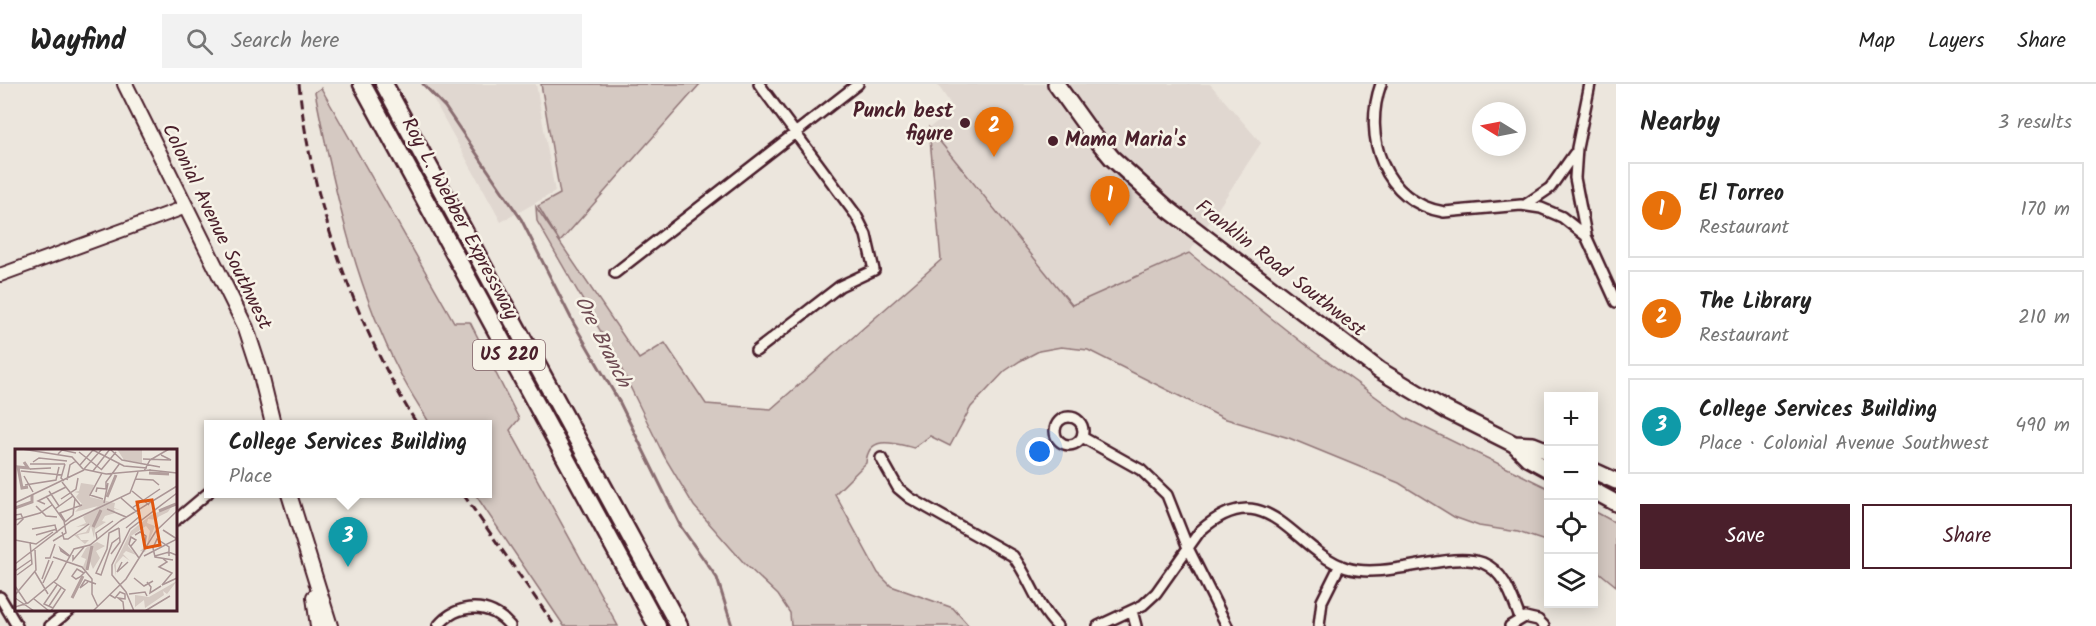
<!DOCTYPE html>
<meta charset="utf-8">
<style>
:root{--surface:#fff;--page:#f2f2f2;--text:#222;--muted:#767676;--line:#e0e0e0;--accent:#4a1f2b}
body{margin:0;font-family:Kalam,sans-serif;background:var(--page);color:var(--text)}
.controls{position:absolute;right:18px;bottom:18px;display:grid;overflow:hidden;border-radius:0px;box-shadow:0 3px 15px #0003}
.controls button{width:54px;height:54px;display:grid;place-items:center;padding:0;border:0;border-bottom:2px solid var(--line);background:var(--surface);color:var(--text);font:30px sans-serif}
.compass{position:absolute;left:1472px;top:18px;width:54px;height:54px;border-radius:50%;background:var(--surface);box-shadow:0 3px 15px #0003;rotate:280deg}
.you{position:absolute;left:1040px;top:368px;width:21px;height:21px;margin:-15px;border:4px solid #fff;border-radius:50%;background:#1a73e8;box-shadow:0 0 0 9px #1a73e833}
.badge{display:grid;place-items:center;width:39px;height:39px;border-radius:50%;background:var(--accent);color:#fff;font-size:20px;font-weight:700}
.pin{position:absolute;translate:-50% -50px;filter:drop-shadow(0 2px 3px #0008)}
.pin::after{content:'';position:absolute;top:32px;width:21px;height:18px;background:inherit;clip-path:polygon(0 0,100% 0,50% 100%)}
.popup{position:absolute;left:204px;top:336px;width:288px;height:78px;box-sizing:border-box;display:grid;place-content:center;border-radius:0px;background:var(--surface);filter:drop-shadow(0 2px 4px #0005);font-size:20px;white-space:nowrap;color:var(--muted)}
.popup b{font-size:22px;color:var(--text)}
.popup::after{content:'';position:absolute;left:50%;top:100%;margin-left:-12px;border:12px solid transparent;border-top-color:var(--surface)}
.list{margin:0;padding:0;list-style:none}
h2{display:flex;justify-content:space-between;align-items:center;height:78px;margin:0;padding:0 24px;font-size:26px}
h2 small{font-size:20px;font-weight:400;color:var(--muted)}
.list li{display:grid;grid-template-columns:39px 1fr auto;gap:18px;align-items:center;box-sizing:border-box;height:96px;margin:0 12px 12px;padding:0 12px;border:2px solid var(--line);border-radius:0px}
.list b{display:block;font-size:22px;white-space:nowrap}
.list p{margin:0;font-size:20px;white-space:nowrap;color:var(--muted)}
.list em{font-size:20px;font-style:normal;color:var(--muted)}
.actions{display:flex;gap:12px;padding:18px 24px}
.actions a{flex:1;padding:14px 0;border:2px solid var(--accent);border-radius:0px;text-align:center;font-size:21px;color:var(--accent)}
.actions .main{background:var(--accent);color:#fff}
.icon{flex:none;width:33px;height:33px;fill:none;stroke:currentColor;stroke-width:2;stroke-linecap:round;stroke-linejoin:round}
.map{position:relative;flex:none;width:1616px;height:542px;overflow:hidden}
header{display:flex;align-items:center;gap:36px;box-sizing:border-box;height:84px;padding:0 30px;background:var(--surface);border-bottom:2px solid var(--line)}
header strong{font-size:28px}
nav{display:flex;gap:33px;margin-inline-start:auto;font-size:21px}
.search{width:420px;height:54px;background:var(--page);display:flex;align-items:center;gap:15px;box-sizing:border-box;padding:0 21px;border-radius:0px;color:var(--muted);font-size:22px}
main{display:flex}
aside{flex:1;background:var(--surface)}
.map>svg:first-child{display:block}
</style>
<header>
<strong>Wayfind</strong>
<div class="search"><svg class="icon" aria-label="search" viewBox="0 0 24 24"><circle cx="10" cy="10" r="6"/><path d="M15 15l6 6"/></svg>Search here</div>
<nav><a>Map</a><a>Layers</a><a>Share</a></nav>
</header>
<main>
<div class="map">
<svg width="1616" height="542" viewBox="0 0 1616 542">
<rect width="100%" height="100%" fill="#ece6dd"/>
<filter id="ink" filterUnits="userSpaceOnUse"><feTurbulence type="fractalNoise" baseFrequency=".0167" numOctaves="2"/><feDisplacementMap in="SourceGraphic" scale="12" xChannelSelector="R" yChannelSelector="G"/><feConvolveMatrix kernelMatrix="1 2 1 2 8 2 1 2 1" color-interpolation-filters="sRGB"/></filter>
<g filter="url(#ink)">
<!-- built -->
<path fill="#e0d7d0" d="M425,0H536L555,108L501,138Z
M937,0H1210L1261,59L1189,169L1072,221L929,44L954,25Z"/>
<!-- green -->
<path fill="#d5c9c2" stroke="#907476" stroke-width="1.5" d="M541,0H700L560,158L538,122L560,110Z
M321,4L454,238H470L519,335L510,346L618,542H564L475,410H488V340H430C420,323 409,307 400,289C355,202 334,104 315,8Z
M929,44L1072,221L1189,169L1309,264L1405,334L1548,404V458L1518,448L1479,442L1454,433L1399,399L1289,354L1223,334L1088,266L1061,263L1039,267L1020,277L1005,287L971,323L950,362L930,352L914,364C894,359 868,350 866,379L835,410L878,489L891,502L953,524L969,542H791L790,529L778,511L744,479L694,422L664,372L616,274L537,137L536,123L639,275L665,259L706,320L771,325L941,176Z
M1594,427L1616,439V502L1594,484Z"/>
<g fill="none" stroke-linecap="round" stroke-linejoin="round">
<!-- stream -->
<path stroke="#896c6f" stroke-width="3" d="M423,0L445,23L521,135L574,240L620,319L681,443L717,494L732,542"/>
<!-- minor casing -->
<g stroke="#4a1f2b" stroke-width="14">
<path id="minor" d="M1381,0C1362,53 1384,118 1444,128L1521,121L1541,124L1562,133L1586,152L1616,218
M1525,121L1550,104L1574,70
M1586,151L1575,94L1577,64L1590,0
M615,189L858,0
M756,267L840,202L874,186L866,151L856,131L759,0
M1055 347a14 14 0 1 1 28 0a14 14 0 1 1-28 0Z
M1082,353L1141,386L1167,411L1188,464L1227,542
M881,374L898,404L910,414L1013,472C1030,494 1036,521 1057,542
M176,436L208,409
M0,513L17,542
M1132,527L1136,542
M50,542L70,526
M438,542C458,518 490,518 510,542
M1098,542L1143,521L1156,509L1200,447C1268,387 1293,467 1347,484C1387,496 1450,466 1483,479C1505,488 1512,514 1520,534
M1319,542L1322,517L1340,481
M1510,542L1525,533L1538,536L1544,542"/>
</g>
<!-- tertiary casing -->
<g stroke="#4a1f2b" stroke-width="16">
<path id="tertiary" d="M0,191L186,123"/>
</g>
<!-- secondary casing -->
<g stroke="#4a1f2b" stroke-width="18">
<path id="secondary" d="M125,0L246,244L260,287L273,340
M289,410L330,542
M314,513L318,542"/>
</g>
<!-- primary casing -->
<g stroke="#4a1f2b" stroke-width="20">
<path id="primary" d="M1056,0L1092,50L1112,74L1168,125L1379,286L1446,326L1514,360L1528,374L1548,385
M1514,360L1533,361L1548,367
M1594,387L1616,397
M1594,407L1616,419"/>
</g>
<!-- motorway casing -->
<g stroke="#4a1f2b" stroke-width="21">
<path id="motorway" d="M362,0L657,542
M384,0L679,542"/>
</g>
<!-- minor -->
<use href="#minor" stroke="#f7f3e8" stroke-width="9"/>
<!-- tertiary -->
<use href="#tertiary" stroke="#f7f3e8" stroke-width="12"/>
<!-- secondary -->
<use href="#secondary" stroke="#f7f3e8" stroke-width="14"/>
<!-- primary -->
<use href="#primary" stroke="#f7f3e8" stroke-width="15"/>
<!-- motorway -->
<use href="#motorway" stroke="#f7f3e8" stroke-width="16"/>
<!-- rail -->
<path stroke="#4a1f2b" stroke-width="3" stroke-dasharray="9 4.5" stroke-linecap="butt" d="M299,0C310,115 356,242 417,340
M463,410L555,542"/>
</g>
</g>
<!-- markers -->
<g fill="#4a1f2b" stroke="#f7f3e8" stroke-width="2">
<circle cx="965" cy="39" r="6"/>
<circle cx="1053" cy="57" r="6"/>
</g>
<g text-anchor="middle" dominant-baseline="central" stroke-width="5" stroke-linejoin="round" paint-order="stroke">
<!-- shield labels -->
<rect fill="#f7f3e8" stroke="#7e5f64" stroke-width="1.5" x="473" y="256" width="72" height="30" rx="4.5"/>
<g font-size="18" font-weight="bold" fill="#4a1f2b">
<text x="509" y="271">US 220</text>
</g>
<!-- poi labels -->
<g font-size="20" font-weight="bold" fill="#4a1f2b" stroke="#f7f3e8" text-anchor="end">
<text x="953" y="28">Punch best<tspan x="953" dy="23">figure</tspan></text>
<text x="1065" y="57" text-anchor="start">Mama Maria's</text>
</g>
<!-- street labels -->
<g font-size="20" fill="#4a1f2b" stroke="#f7f3e8">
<text transform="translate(459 135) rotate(62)">Roy L. Webber Expressway</text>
<text transform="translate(216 143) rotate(64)">Colonial Avenue Southwest</text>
<text transform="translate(1280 185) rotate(38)">Franklin Road Southwest</text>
</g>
<!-- water labels -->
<g font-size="21" font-style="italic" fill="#6f4c53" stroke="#f7f3e8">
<text transform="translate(602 258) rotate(63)">Ore Branch</text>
</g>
</g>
<!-- overview -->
<g transform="translate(15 365)">
<rect width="162" height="162" fill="#ece6dd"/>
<path d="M102,0H127V14L109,11ZM66,34L79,36L75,48L100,54L99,59L105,61L99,60L100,64L90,67L87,72L91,73L80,80L79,89L76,77L74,84L63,86L66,91H74L70,95L59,86L71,83L75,76L61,78L71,74L68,68L83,57L60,63L67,55L61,48L64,44L59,43L64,42ZM157,57L153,63L143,68L142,71L133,70L132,74L140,77L130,103L125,102L132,96L135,82L131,77L116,87L113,97L121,106L111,102L108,105L115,112L108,107L101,115V127L99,116L116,82L136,66ZM82,93L90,97L81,102L85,109L78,120L74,110L72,122L68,118L71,110L66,108L71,99ZM162,132L152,145L148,142L149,146L130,159L129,151L120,158V146L134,148Z" fill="#d5c9c2"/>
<path fill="none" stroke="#b39f9d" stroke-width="3" d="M9,13L13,19L3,18L7,39L13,38M134,24L154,25M92,48L101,26M0,59L17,53V46M144,62L161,55M78,78L86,61M72,121L77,97M57,149L68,127"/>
<path fill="none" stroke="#ab9696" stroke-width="1.5" d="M7,0L57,8L68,20L91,25L136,21M76,0L109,17L132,19M95,0L107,11L145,18M64,3L87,21M43,5L47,1L61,4M128,10L156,11L146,6M18,13L24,9L52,12M15,15H50M65,16L78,1M15,20L36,19M69,20L87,0M86,21L101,3M134,21L162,24M6,22L47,26M78,22L95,0M129,22L135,11L154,0M87,24L75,46L88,50M9,27L18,43M120,30L138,31L144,36M52,31L55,16L61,12M49,32L46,29L50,15M47,33L65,56M10,36L41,31L44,18M34,42L44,57M117,42L134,56M81,43L82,39L91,40V33L105,14M31,47L49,72L51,84L38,92M106,49L122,63M46,50L61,40L63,29M0,54L69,21M89,54L93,34M30,55L23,52L51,38M21,57L31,67L42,68M117,59L145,40M40,60L58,47M92,60L111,68M0,66L6,65L8,70L2,76M0,71L25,64L37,56M50,72L45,64L67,56M105,72L162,37M50,73L58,66L60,49M104,79L94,84L92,100L81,124L86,126L97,94L105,88M111,79L125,67L122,64M17,80L40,76L42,84M47,83L49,90H53L74,75M21,86L42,80M120,86L125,83L131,87L130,96M82,90L81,84L98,72M0,91L21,95L38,83M116,97L121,91L116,88L114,95L124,109M96,105L105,93L104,79M58,106V111L69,98M54,107L46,102L45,99L55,107M129,107L162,90L148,81M140,107L154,103L161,106M154,107V98L142,90L138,99L140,108L158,111M38,108L67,118L77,130V145L83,158M30,109H35L40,95M147,109L152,113L144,118L157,124L147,136L162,129M107,113L102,123L113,113M0,115L56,72L115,44L123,23M0,122L16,111M20,123L33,145M69,124L62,120L57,127L61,130L65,128L71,122M2,126L17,115L15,93M119,129L129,137L138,132M27,130L34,111M73,133L65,139L70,131L81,135M132,133L136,138L135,144L146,137M28,134L38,112M0,137L12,155M114,145L130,143L132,147M0,146L21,121L20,101M95,146L100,149L105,143L110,145V150L103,149L108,153L109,162M0,149L19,162M19,150L34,162M34,157L46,139M0,158L13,154L42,130L59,100L75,96L105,72M38,159L29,155L42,136M36,162L50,141L39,133M78,162L111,130L141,82L162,62M119,162L111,143L97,126V116L115,80L162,44M130,162L155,147"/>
<path fill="#e0560e" fill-opacity="0.15" stroke="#e0560e" stroke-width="3" d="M137,51L145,96L130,99L122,53Z"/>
<rect width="162" height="162" fill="none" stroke="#4a1f2b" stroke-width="3"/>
</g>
</svg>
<div class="controls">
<button>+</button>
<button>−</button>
<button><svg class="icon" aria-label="locate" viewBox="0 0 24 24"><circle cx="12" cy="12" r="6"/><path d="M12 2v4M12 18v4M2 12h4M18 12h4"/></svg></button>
<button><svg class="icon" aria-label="layers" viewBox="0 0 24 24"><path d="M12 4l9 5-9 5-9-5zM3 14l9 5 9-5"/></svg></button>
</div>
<svg class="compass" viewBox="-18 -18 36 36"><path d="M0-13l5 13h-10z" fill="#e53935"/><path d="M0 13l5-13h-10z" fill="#767676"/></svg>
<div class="you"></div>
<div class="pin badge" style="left:1110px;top:142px;background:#e8710a">1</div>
<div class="pin badge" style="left:994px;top:73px;background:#e8710a">2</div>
<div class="pin badge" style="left:348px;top:483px;background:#0f9aa8">3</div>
<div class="popup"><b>College Services Building</b>Place</div>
</div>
<aside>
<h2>Nearby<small>3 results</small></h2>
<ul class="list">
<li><span class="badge" style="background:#e8710a">1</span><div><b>El Torreo</b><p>Restaurant</p></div><em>170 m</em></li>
<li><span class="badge" style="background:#e8710a">2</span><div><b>The Library</b><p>Restaurant</p></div><em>210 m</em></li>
<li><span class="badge" style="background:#0f9aa8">3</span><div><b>College Services Building</b><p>Place · Colonial Avenue Southwest</p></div><em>490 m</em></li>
</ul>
<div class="actions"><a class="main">Save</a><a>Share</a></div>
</aside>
</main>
